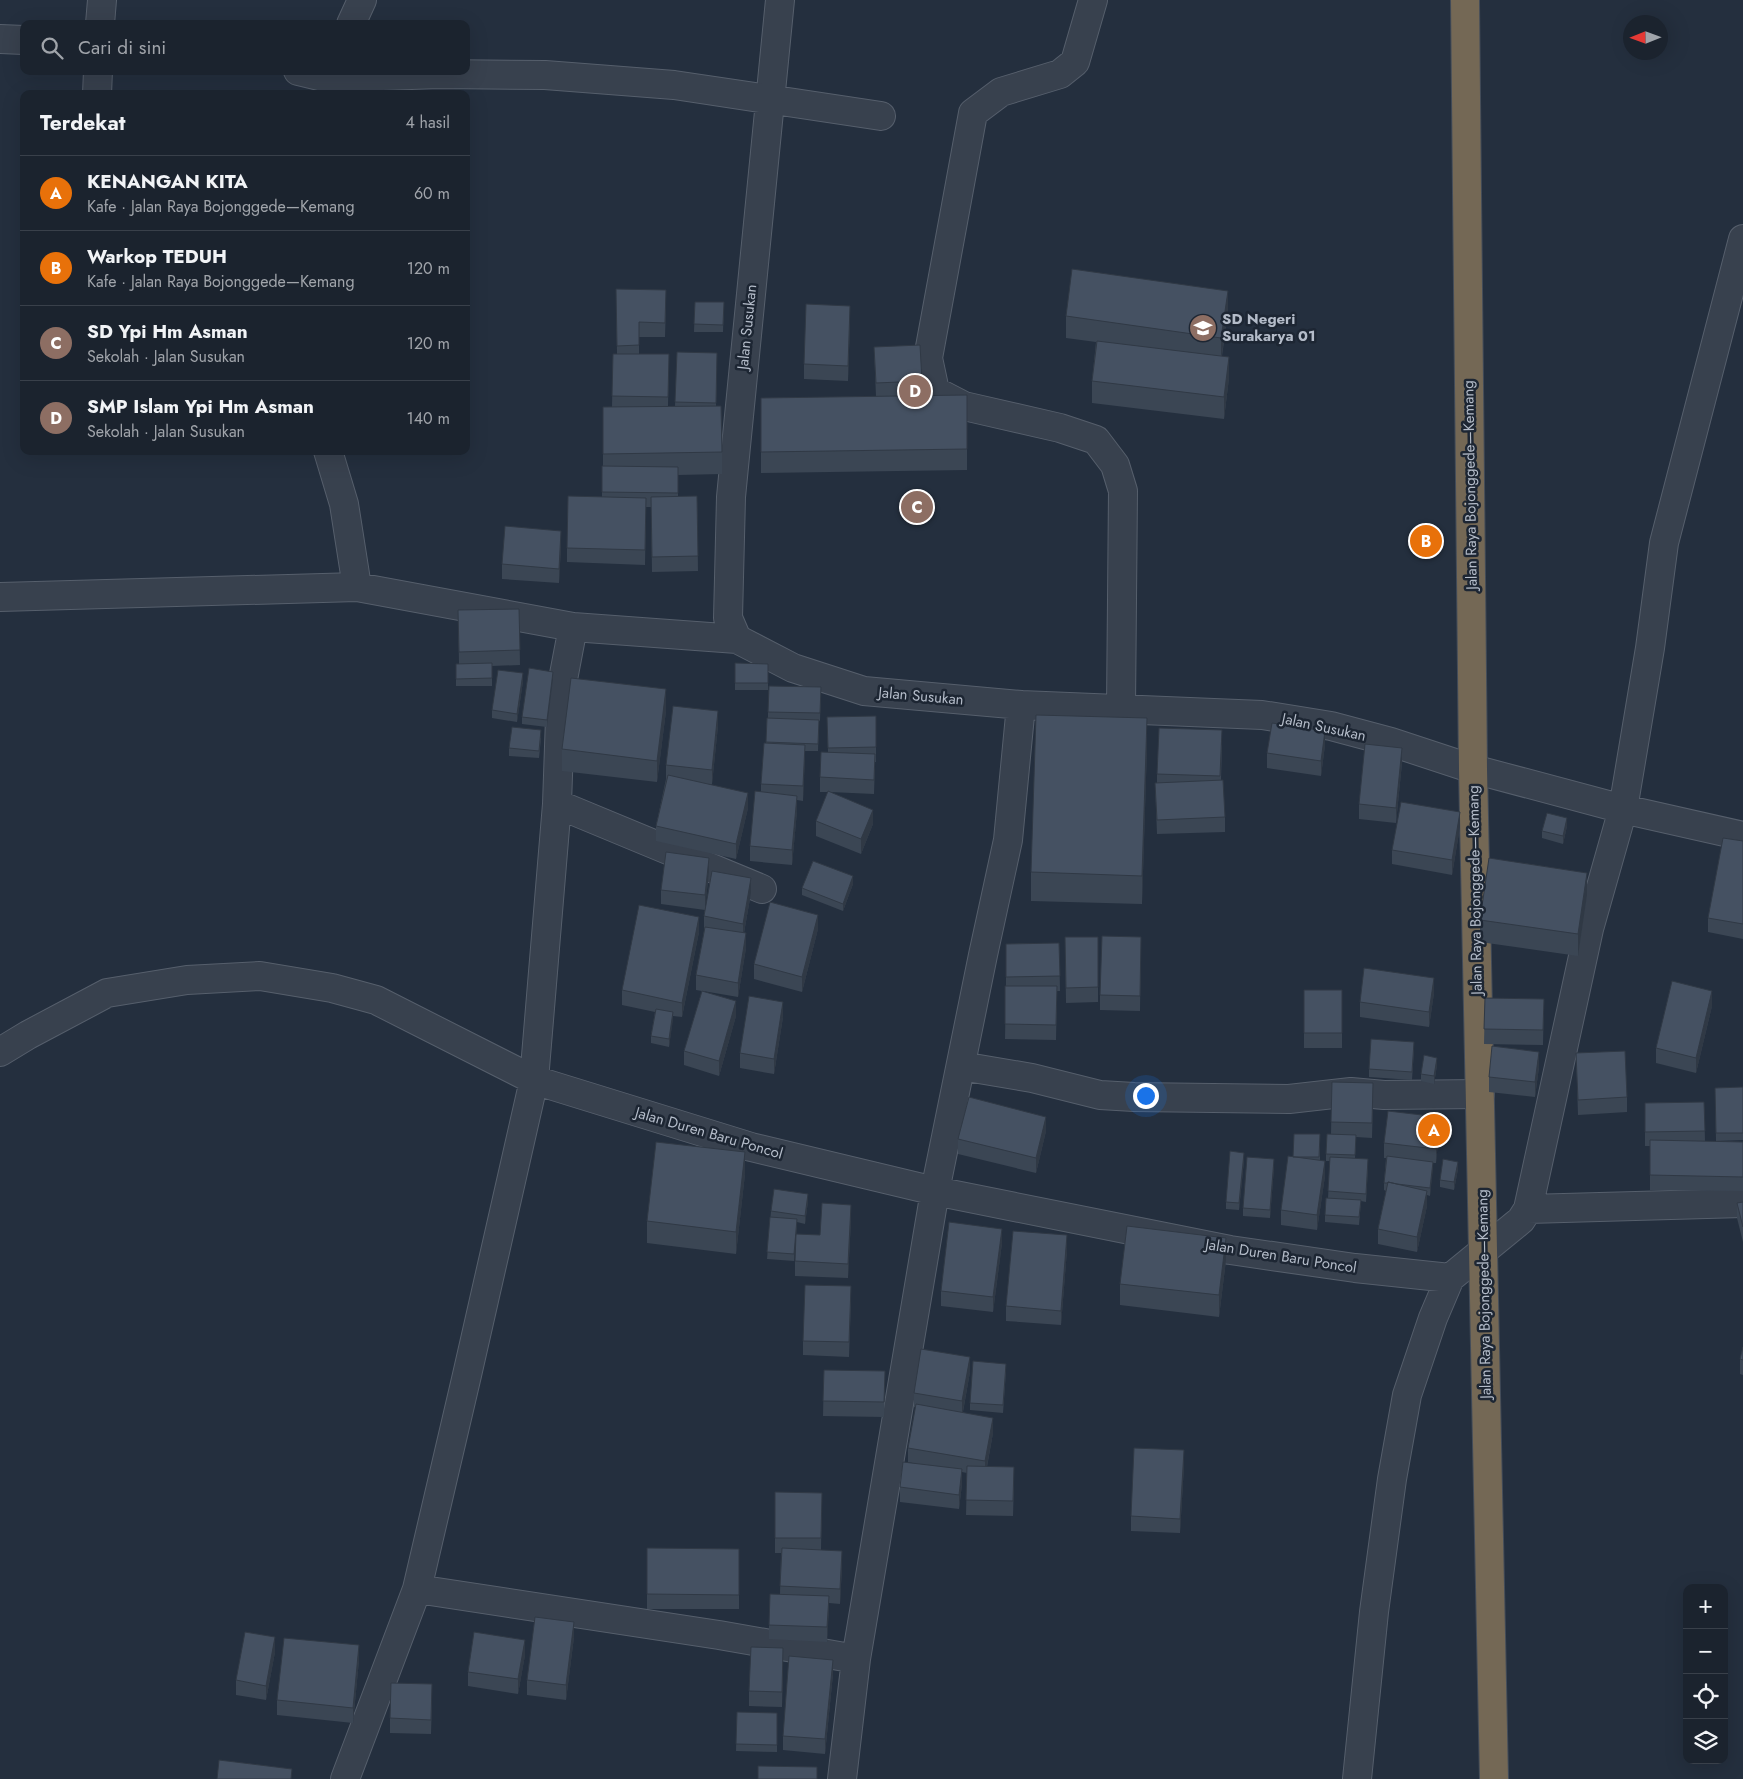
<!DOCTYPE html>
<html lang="id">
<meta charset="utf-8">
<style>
:root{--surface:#1b232e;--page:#282f3a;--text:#f1f3f6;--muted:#a0a4aa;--line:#39404a;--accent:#8ab4f8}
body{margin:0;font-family:Jost,sans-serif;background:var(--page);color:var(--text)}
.controls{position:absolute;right:15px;bottom:15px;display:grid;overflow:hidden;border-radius:10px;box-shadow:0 5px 20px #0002}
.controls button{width:45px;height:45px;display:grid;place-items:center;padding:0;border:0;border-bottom:1px solid var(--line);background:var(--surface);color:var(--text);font:25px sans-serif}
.compass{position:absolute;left:1623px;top:15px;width:45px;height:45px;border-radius:50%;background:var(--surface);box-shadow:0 5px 20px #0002;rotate:269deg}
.you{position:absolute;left:1145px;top:1095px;width:18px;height:18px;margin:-12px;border:4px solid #fff;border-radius:50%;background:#1a73e8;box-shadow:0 0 0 8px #1a73e833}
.badge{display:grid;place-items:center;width:32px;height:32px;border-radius:50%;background:var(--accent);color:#fff;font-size:16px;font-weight:700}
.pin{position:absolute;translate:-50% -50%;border:2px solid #fff;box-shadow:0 1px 5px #0006}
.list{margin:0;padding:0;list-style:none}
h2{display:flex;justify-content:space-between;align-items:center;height:65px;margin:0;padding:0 20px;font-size:21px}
h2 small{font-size:16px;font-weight:400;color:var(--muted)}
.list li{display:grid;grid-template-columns:32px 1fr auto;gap:15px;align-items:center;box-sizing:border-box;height:75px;padding:0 20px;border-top:1px solid var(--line)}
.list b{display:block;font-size:19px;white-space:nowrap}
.list p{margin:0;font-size:16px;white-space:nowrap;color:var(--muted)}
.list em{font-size:16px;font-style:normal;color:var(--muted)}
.icon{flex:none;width:28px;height:28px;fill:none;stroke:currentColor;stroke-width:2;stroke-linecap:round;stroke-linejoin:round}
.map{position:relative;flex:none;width:1743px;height:1779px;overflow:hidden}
.search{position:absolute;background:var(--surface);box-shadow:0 5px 20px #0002;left:20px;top:20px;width:450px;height:55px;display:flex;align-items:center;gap:12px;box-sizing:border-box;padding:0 18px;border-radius:10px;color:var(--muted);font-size:19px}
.panel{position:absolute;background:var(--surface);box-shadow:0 5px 20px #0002;left:20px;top:90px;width:450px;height:365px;border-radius:10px}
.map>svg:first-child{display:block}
</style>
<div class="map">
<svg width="1743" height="1779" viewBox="0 0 1743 1779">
<rect width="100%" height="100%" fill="#242f3e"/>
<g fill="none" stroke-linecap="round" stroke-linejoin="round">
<!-- minor casing -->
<g stroke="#565f6c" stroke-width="30">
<path id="minor" d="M780,0L731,497L728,618L737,639L793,668L864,691L1021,705L1262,715L1331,726L1391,742L1473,769L1623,809L1743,836
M1093,0L1075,62L1060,74L1001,92L973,113L928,358L935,391L964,406L1060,428L1096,440L1115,465L1123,491L1121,708
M100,24L102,0
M351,24L362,0
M0,39L24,40
M298,71L327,78L439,74L545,75L674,85L881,116
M97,94L98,71
M328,451L344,504L357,587
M0,597L357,587L573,627L737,639
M557,804L762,889
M0,1052L28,1035L107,993L187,980L260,976L332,988L376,1000L534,1080L751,1147L935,1191L1230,1250L1355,1268L1450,1278
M961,1066L1032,1078L1100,1095L1134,1097L1289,1099L1351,1092L1384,1095L1480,1094
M1528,1209L1743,1203
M417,1589L719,1635L856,1659L842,1779
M856,1659L935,1191L983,955L1008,840L1021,705
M345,1779L417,1589L467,1375L534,1080L557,804L561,690L573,627
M1357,1779L1374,1612L1392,1479L1407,1395L1433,1318L1450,1278L1521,1220L1528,1209L1589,929L1623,809L1650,648L1664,543L1743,239"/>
</g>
<!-- highway casing -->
<g stroke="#434c59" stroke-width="30">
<path id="highway" d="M1465,0L1473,769L1494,1779"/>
</g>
<!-- minor -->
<use href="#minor" stroke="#38414e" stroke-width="28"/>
<!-- highway -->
<use href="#highway" stroke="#746855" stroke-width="28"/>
</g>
<!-- wall -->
<path fill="#3b4654" d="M616,289L666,304L665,337H639V354H669L668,406H675L677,352L717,368L716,406L722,452V474L678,475V496H697L698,571L652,572L651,507H646L645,565L567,562V548L602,497V466H603V407H612L613,354H617Z
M695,302H724L723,332H694Z
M1228,313L1222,356L1229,378L1224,419L1092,403V381L1096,342L1066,338V316Z
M850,320L848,381L804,379V364Z
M874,347L922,381V396L967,395V470L761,473V398L876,397Z
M561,546L559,583L502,579V564Z
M519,609L520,665L492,666V686H456V664H459L458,610Z
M735,663L768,664V690H735Z
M553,679L547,727L522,724V717Z
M523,681L517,722L492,718V710Z
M821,687L820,721H819L818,751H805L803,801L797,800V811L792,865L750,861V846L761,792V784L766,743L767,718H768V712Z
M666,711L657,782L562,771V749Z
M876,716V762H875L874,794L830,792L873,824L861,854L816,836V821L828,792H820V777L828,752L827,717Z
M718,726L712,784H705L748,808L736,859L656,841V826L666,779V765Z
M541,738L539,758L509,756V748Z
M1222,745L1221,780L1225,817V832L1157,834L1155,783H1157V774Z
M1325,745L1321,776L1267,768V753Z
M1147,747L1142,904L1031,901V872Z
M1402,763L1396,823L1359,819V804Z
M1567,826L1563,844L1542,838V831Z
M1460,827L1452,875L1392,864V850Z
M1743,841V939L1708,932V918Z
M709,872L705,907L751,893L744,933L746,948L738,997L703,991L736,1016L719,1076L684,1065V1051L702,991L696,990V975L704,931V916L705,910L661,904V890Z
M853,884L843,911L802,895V888Z
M1587,895L1578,956L1480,942V920Z
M818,929L802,992L754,979V964Z
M699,932L682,1017L673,1016L669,1047L651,1043V1036L655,1012L622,1005V990Z
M1065,937H1098V1002L1066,1003Z
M1141,937L1140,1011L1100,1010V995Z
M1059,943L1060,991H1057L1056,1040L1005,1039L1006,986V944Z
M1304,990H1342V1048H1304Z
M1434,993L1429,1027L1360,1017V1002Z
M1485,998L1544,999L1543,1045L1484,1044Z
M1712,1006L1696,1073L1656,1063V1048Z
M783,1017L774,1074L740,1068V1053Z
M1414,1049L1412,1080L1369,1077V1069Z
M1576,1053L1627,1097V1112L1578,1115Z
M1437,1065L1434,1084L1421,1081V1074Z
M1539,1067L1535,1097L1489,1092V1077Z
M1332,1082L1373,1098L1372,1138L1356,1137L1355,1158L1368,1167L1366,1202L1361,1201L1359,1225L1325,1222V1215L1328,1198L1330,1161H1326V1154L1331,1134Z
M1743,1087V1140L1716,1141L1715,1088Z
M1704,1102L1705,1141L1743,1142V1191L1650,1190V1146H1645V1103Z
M1046,1131L1036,1173L958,1154V1139Z
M1439,1131L1436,1163H1433L1430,1196L1427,1195V1206L1417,1252L1378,1244V1229L1386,1191L1384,1190V1183L1386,1158H1384V1143Z
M1320,1134V1160L1325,1176L1317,1230L1281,1225V1210L1293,1157Z
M1244,1160L1239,1210L1226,1209V1202Z
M1274,1167L1270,1218L1243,1216V1208Z
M1458,1169L1454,1190L1440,1187V1180Z
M745,1174L736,1254L647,1243V1221Z
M808,1201L805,1224L797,1222L794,1261L767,1259L771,1211Z
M1743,1202V1242L1737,1218V1203Z
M851,1220L848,1278L795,1276V1261L820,1235Z
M1002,1243L993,1312L941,1306V1291Z
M1067,1250L1061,1325L1006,1321V1306Z
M1226,1260L1219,1317L1120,1305V1284Z
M851,1301L849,1357L803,1355V1341Z
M1743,1347V1375L1740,1374V1359Z
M824,1370L885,1371L884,1417L823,1416Z
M1006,1371L1003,1413L970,1410V1403Z
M970,1372L963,1412L993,1433L987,1467L1014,1482L1013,1516L966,1515L967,1473L962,1472V1484L959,1509L900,1502V1487L917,1464L908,1462V1448L916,1408L914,1407V1393Z
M1184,1465L1180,1533L1131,1531V1516Z
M775,1492L822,1493L821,1550L842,1566L840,1604L829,1603L827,1642L769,1639V1625L780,1594L781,1553H775Z
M647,1548L739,1549V1609H647Z
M574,1637L566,1700L527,1695V1680Z
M275,1652L266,1700L236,1695V1680Z
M525,1655L518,1694L468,1686V1672Z
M359,1660L353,1723L277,1715V1700Z
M783,1663L782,1707L749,1706V1691Z
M833,1674L825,1754L783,1750V1736Z
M432,1699L431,1734L390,1733V1718Z
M737,1712L777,1713V1752L736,1751Z"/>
<!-- shaded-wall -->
<path fill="#303945" d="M1228,291V313L1221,360V338Z
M850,306V320L848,381V366Z
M1229,357V378L1224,419V397Z
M561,531V546L559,583V569Z
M553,672V679L547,727V720Z
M523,673V681L517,722V714Z
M666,689V711L657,782V761Z
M718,711V726L712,784V770Z
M1147,718V747L1142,904V876Z
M1325,731V745L1321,776V761Z
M805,745V760L803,801V786Z
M1402,748V763L1396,823V808Z
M748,793V808L736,859V844Z
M797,796V811L792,865V850Z
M873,810V824L861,854V839Z
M1460,812V827L1452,875V860Z
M1567,818V826L1563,844V836Z
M709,858V872L705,910V895Z
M1587,873V895L1578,956V934Z
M853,876V884L843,911V904Z
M751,878V893L743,938V924Z
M818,915V929L802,992V977Z
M699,917V932L682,1017V1003Z
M746,933V948L738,997V983Z
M1434,978V993L1429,1027V1012Z
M1712,991V1006L1696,1073V1058Z
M736,1001V1016L719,1076V1061Z
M783,1002V1017L774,1074V1059Z
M673,1012V1020L669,1047V1039Z
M1539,1052V1067L1535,1097V1082Z
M1437,1058V1065L1434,1084V1076Z
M1046,1117V1131L1036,1173V1158Z
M1439,1117V1131L1436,1163V1149Z
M745,1152V1174L736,1254V1232Z
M1244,1153V1160L1239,1210V1203Z
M1274,1159V1167L1270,1218V1210Z
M1325,1161V1176L1317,1230V1215Z
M1433,1162V1169L1430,1196V1188Z
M1458,1162V1169L1454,1190V1182Z
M1427,1191V1206L1417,1252V1237Z
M808,1194V1201L805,1224V1216Z
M851,1205V1220L848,1278V1264Z
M797,1219V1226L794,1261V1254Z
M1002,1229V1243L993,1312V1297Z
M1067,1235V1250L1061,1325V1311Z
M1226,1238V1260L1219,1317V1295Z
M970,1357V1372L962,1416V1401Z
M993,1418V1433L985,1476V1461Z
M1184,1450V1465L1180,1533V1519Z
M962,1469V1484L959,1509V1495Z
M842,1551V1566L840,1604V1589Z
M829,1596V1611L827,1642V1627Z
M574,1622V1637L566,1700V1685Z
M275,1637V1652L266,1700V1686Z
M525,1640V1655L518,1694V1679Z
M359,1645V1660L353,1723V1708Z
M783,1648V1663L782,1707V1692Z
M833,1660V1674L825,1754V1739Z"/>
<!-- building -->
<path fill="#455162" stroke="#303945" d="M1072,269L1228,291L1221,338L1066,316Z
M616,289L666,290L665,323L639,322V345L617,346Z
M695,302H724L723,325L694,324Z
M806,304L850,306L848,366L804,364Z
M1097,341L1229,357L1224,397L1092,381Z
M920,345L922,381L876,383L874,347Z
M677,352L717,353L716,403L675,402Z
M613,354H669L668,397L612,396Z
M967,395V449L761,452V398Z
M721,406L722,452L603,454V407Z
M602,466L678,467V493L602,492Z
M568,496L646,498L645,550L567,548Z
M697,496L698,556L652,557L651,497Z
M505,526L561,531L559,569L502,564Z
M519,609L520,650L459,652L458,610Z
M492,663V678L456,679V664Z
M735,663L768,664V683H735Z
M529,668L553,672L547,720L522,717Z
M498,670L523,673L517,714L492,710Z
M571,678L666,689L657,761L562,749Z
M769,686L821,687L820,713L768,712Z
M673,706L718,711L712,770L666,765Z
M1036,715L1147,718L1142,876L1031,872Z
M876,716V747L828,748L827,717Z
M767,718L819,720L818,744L766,742Z
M1272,723L1325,731L1321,761L1267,753Z
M512,727L541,730L539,751L509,748Z
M1159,728L1222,730L1220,776L1157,774Z
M764,743L805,745L803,786L761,784Z
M1365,744L1402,748L1396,808L1359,804Z
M821,752L875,754L874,780L820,777Z
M668,775L748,793L736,844L656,826Z
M1223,780L1225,817L1157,820L1155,783Z
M755,791L797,796L792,850L750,846Z
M828,791L873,810L861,839L816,821Z
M1401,802L1460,812L1452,860L1392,850Z
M1547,813L1567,818L1563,836L1542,831Z
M1723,838L1743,841V924L1708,918Z
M666,852L709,858L705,895L661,890Z
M1489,858L1587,873L1578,934L1480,920Z
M813,861L853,876L843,904L802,888Z
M712,871L751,878L743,924L704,916Z
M770,902L818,915L802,977L754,964Z
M639,905L699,917L682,1003L622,990Z
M705,927L746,933L738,983L696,975Z
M1102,936L1141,937L1140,996L1100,995Z
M1065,937H1098V987L1066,988Z
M1059,943L1060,976L1006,977V944Z
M1364,968L1434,978L1429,1012L1360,1002Z
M1672,981L1712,991L1696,1058L1656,1048Z
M1005,986H1057L1056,1025L1005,1024Z
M1304,990H1342V1033H1304Z
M702,991L736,1001L719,1061L684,1051Z
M749,996L783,1002L774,1059L740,1053Z
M1485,998L1544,999L1543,1030L1484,1029Z
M656,1009L673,1012L669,1039L651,1036Z
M1371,1039L1414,1042L1412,1072L1369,1069Z
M1492,1046L1539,1052L1535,1082L1489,1077Z
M1625,1051L1627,1097L1578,1100L1576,1053Z
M1424,1055L1437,1058L1434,1076L1421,1074Z
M1332,1082L1373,1083L1372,1123L1331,1122Z
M1743,1087V1133H1716L1715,1088Z
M969,1097L1046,1117L1036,1158L958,1139Z
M1704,1102L1705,1131L1645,1132V1103Z
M1388,1111L1439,1117L1436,1149L1384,1143Z
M1294,1134H1320L1319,1157H1293Z
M1327,1134L1356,1135L1355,1155L1326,1154Z
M1650,1140L1743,1142V1177L1650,1175Z
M656,1142L745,1152L736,1232L647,1221Z
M1230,1151L1244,1153L1239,1203L1226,1202Z
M1288,1156L1325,1161L1317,1215L1281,1210Z
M1387,1156L1433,1162L1430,1188L1397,1184L1388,1182V1183H1384Z
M1247,1157L1274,1159L1270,1210L1243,1208Z
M1330,1157L1368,1159L1366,1194L1328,1191Z
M1443,1159L1458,1162L1454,1182L1440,1180Z
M1388,1182L1427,1191L1417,1237L1378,1229Z
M774,1189L808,1194L805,1216L771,1211Z
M1326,1198L1361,1200L1359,1217L1325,1215Z
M1743,1202V1227L1737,1203Z
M822,1203L851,1205L848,1264L795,1261L796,1234L820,1235Z
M770,1217L797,1219L794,1254L767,1252Z
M949,1222L1002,1229L993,1297L941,1291Z
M1127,1226L1226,1238L1219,1295L1120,1284Z
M1013,1231L1067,1235L1061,1311L1006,1306Z
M805,1285L851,1286L849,1342L803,1341Z
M1743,1347V1360L1740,1359Z
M921,1349L970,1357L962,1401L914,1393Z
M973,1361L1006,1364L1003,1405L970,1403Z
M824,1370L885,1371L884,1402L823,1401Z
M916,1404L993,1418L985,1461L908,1448Z
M1134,1448L1184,1450L1180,1519L1131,1516Z
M903,1462L962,1469L959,1495L900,1487Z
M967,1466L1014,1467L1013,1501L966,1500Z
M775,1492L822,1493L821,1538H775Z
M647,1548L739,1549V1595L647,1594Z
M782,1548L842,1551L840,1589L780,1586Z
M770,1594L829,1596L827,1627L769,1625Z
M535,1617L574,1622L566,1685L527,1680Z
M245,1632L275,1637L266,1686L236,1680Z
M474,1632L525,1640L518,1679L468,1672Z
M284,1638L359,1645L353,1708L277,1700Z
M751,1647L783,1648L782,1692L749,1691Z
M789,1656L833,1660L825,1739L783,1736Z
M391,1683L432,1684L431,1720L390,1718Z
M737,1712L777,1713V1745L736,1744Z
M219,1760L292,1769L291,1779H217Z
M758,1766L817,1767V1779H758Z"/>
<!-- icons -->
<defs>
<g id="school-disc" transform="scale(1.4375)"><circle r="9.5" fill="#8d6e63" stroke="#1d2633"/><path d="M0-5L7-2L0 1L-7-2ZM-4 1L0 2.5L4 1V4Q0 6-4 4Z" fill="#fff"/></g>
</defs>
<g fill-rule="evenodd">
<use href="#school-disc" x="1203" y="328"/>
</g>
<g text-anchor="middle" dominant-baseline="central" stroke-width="5" stroke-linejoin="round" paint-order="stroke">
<!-- poi labels -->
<g font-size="15" font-weight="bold" fill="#b4bcc9" stroke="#1d2633" text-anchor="start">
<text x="1222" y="319">SD Negeri<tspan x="1222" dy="17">Surakarya 01</tspan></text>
</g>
<!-- street labels -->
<g font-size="15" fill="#b4bcc9" stroke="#1d2633">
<text transform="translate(747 327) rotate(-84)">Jalan Susukan</text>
<text transform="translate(1470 485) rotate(-91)">Jalan Raya Bojonggede—Kemang</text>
<text transform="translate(921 696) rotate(5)">Jalan Susukan</text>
<text transform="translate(1324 727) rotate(12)">Jalan Susukan</text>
<text transform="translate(1475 890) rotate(-91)">Jalan Raya Bojonggede—Kemang</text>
<text transform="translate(709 1133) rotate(16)">Jalan Duren Baru Poncol</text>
<text transform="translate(1281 1256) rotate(9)">Jalan Duren Baru Poncol</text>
<text transform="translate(1484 1294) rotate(-91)">Jalan Raya Bojonggede—Kemang</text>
</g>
</g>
</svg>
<div class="controls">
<button>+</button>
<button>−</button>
<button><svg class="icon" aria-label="locate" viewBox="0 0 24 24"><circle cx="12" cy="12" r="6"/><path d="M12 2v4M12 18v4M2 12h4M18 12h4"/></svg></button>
<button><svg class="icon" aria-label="layers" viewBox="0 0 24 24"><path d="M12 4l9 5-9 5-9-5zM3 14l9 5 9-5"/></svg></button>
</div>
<svg class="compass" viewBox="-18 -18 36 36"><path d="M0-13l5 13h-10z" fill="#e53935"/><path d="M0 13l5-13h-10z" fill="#a0a4aa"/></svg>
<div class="you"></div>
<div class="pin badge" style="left:1434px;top:1130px;background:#e8710a">A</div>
<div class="pin badge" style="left:1426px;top:541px;background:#e8710a">B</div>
<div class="pin badge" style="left:917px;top:507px;background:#8d6e63">C</div>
<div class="pin badge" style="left:915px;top:391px;background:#8d6e63">D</div>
<div class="search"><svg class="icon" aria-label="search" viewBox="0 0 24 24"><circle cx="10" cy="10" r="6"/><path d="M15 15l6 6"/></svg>Cari di sini</div>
<section class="panel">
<h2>Terdekat<small>4 hasil</small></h2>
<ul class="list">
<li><span class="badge" style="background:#e8710a">A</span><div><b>KENANGAN KITA</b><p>Kafe · Jalan Raya Bojonggede—Kemang</p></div><em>60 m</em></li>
<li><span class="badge" style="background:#e8710a">B</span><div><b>Warkop TEDUH</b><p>Kafe · Jalan Raya Bojonggede—Kemang</p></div><em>120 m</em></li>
<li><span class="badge" style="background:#8d6e63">C</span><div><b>SD Ypi Hm Asman</b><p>Sekolah · Jalan Susukan</p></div><em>120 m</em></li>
<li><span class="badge" style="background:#8d6e63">D</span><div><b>SMP Islam Ypi Hm Asman</b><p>Sekolah · Jalan Susukan</p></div><em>140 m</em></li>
</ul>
</section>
</div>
